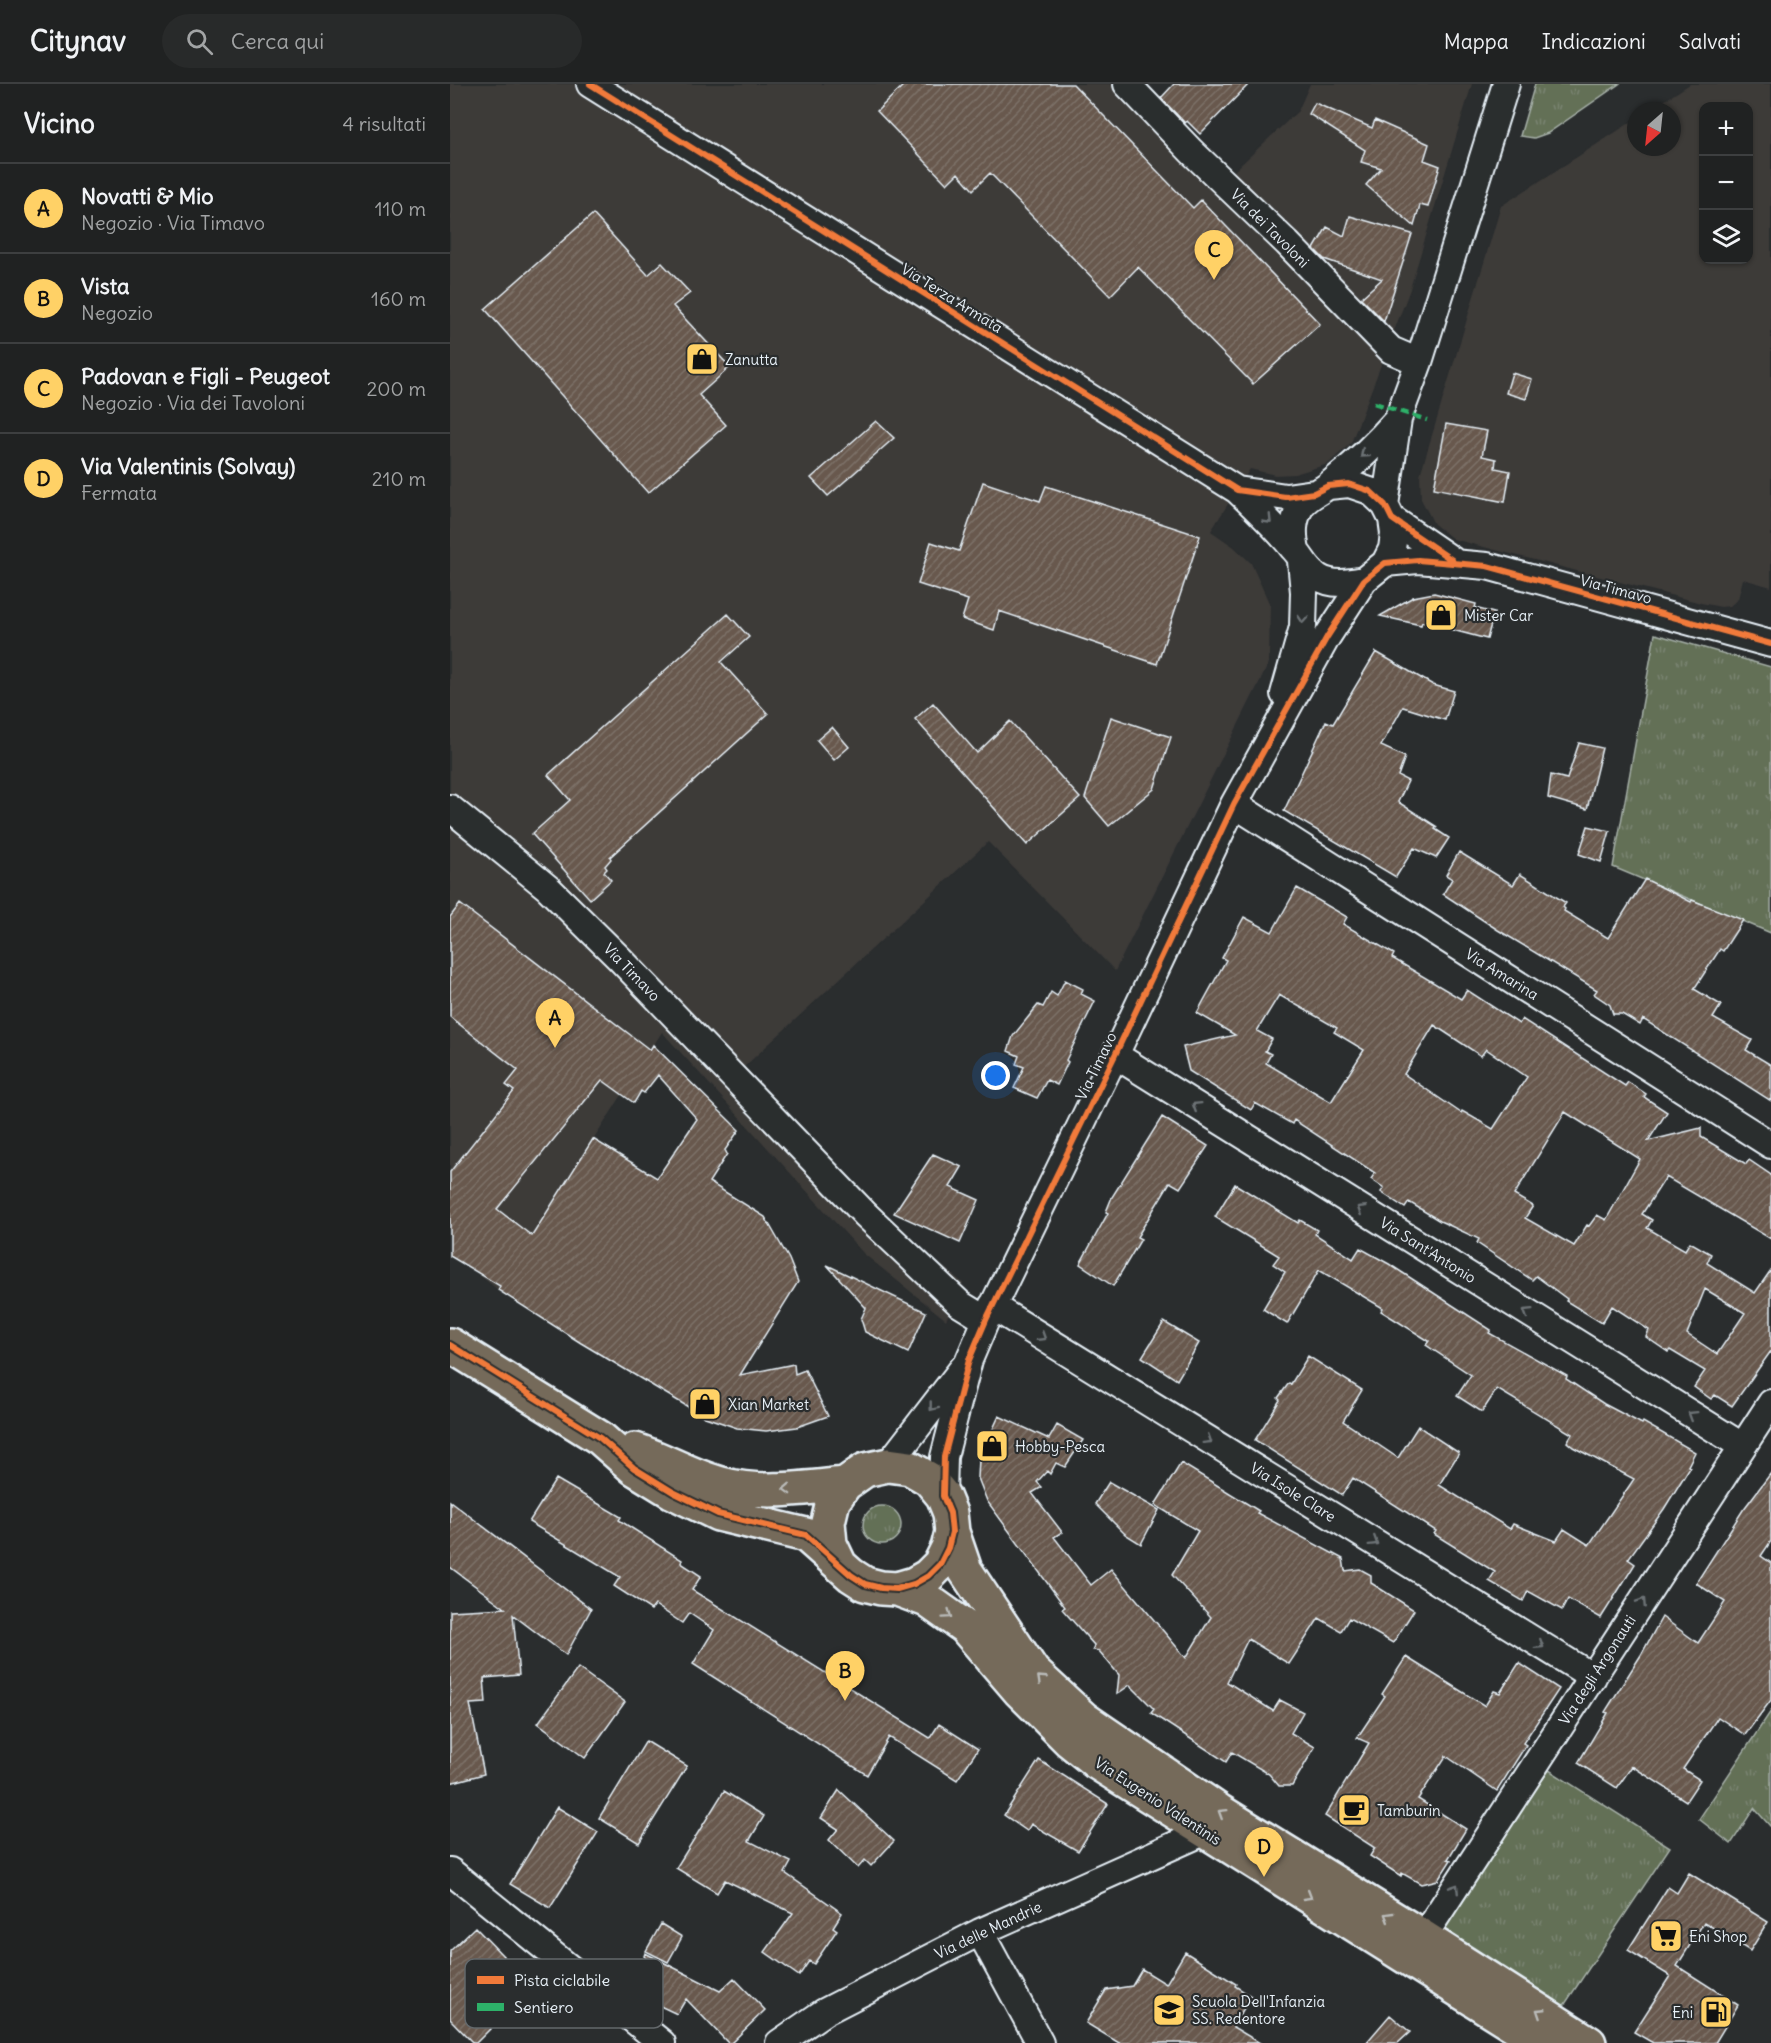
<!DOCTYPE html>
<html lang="it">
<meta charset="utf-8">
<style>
:root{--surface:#202222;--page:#282a2a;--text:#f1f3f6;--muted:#a2a4a5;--line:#3d3f40;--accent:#ffd166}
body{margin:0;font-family:Delius,sans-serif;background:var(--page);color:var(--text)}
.controls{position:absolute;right:18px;top:18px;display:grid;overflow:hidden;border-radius:12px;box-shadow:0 2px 4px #0004}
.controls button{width:54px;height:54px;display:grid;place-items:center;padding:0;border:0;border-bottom:2px solid var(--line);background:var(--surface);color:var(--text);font:30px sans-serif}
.compass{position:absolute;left:1177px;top:18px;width:54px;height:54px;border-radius:50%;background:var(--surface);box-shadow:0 2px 4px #0004;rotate:207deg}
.you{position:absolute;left:546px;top:992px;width:21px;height:21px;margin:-15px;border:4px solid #fff;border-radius:50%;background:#1a73e8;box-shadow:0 0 0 9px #1a73e833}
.badge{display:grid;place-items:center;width:39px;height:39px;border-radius:50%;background:var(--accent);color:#111;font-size:20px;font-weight:700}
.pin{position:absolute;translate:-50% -50px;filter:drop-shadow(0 2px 3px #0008)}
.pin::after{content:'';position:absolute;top:32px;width:21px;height:18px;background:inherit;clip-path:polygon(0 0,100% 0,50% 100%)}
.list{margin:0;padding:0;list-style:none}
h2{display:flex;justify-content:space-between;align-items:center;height:78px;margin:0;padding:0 24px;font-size:26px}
h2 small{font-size:20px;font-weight:400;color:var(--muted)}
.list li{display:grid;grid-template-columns:39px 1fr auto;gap:18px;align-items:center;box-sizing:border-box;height:90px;padding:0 24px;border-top:2px solid var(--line)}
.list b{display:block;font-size:22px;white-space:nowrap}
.list p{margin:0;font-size:20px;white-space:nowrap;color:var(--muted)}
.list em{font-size:20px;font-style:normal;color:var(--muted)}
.icon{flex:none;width:33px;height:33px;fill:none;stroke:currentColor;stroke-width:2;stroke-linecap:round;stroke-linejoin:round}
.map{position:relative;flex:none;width:1321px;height:1959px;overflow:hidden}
header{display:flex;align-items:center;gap:36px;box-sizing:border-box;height:84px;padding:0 30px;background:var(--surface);border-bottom:2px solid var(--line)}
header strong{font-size:28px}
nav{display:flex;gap:33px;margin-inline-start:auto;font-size:21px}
.search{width:420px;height:54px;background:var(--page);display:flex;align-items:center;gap:15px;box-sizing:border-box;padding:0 21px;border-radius:33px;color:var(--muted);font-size:22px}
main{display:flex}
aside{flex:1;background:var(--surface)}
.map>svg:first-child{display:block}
</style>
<header>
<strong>Citynav</strong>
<div class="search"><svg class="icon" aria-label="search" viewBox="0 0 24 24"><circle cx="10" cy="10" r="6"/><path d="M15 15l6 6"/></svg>Cerca qui</div>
<nav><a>Mappa</a><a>Indicazioni</a><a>Salvati</a></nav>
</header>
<main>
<aside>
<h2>Vicino<small>4 risultati</small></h2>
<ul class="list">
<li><span class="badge">A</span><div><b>Novatti &amp; Mio</b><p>Negozio · Via Timavo</p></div><em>110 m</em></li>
<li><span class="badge">B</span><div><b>Vista</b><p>Negozio</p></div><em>160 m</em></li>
<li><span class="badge">C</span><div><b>Padovan e Figli - Peugeot</b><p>Negozio · Via dei Tavoloni</p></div><em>200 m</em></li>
<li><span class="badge">D</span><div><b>Via Valentinis (Solvay)</b><p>Fermata</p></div><em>210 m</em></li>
</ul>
</aside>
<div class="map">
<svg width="1321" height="1959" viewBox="0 0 1321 1959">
<defs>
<pattern id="grass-tufts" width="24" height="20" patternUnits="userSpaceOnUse" patternTransform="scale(1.5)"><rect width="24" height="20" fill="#636f57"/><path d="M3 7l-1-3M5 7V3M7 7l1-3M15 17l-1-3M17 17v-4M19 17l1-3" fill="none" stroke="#798470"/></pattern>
<pattern id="building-hatch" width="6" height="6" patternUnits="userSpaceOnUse" patternTransform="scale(1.5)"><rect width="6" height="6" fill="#67594e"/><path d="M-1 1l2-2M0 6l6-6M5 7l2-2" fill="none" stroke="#7d7168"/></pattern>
</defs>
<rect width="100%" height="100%" fill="#2a2d2e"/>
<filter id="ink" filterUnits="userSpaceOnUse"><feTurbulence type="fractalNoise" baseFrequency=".0167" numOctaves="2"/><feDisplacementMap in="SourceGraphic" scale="12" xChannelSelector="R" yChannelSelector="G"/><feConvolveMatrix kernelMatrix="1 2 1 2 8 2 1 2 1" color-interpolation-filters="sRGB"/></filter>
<g filter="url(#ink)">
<!-- built -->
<path fill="#3c3a38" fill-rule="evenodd" d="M0,0H660L764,106L848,27L860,0H1022L959,208L901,359L878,380L845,390L825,391L800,385L761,447L784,463L801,479L820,521L819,579L665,887L538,758L294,983L428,1129L513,1199L496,1236L414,1170L212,948L48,1206L22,1185L0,1172Z
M1240,0H1321V503L1293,495L1288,515L1280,522L1271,523L1251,519L1003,455L984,440L971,415L970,391L1051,122L1186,35V63H1222V27H1198ZM1254,22H1298V176H1254Z"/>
<!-- grass -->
<path fill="url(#grass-tufts)" stroke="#a6b0a8" stroke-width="1.5" d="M1085,0H1169L1098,49L1084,54L1070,52Z
M1205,550L1321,583V849L1163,783Z
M413 1441a19 19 0 1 1 38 0a19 19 0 1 1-38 0Z
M1321,1627V1743L1304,1724L1281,1760L1249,1735Z
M1099,1686L1220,1763L1113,1923L988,1847Z"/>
<!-- building -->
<path fill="url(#building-hatch)" stroke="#e8f1f8" stroke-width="1.5" fill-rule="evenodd" d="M455,0H623L743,124L751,116L870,240L803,300L688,183L660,212L540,89L523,106L508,89L497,100L427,27Z
M724,0H799L750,50L737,37L735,39L734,38L711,14Z
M865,19L922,44L925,36L979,60L974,76L990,82L978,123L970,121L964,142L916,101L931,84L911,78L915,66L859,30Z
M143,130L198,191L212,179L240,209L223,222L280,283L249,311L276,341L198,409L35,225Z
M900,132L962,150L934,237L911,214L932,195L874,175L864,165L877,143L894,152Z
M1062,289L1082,295L1076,315L1056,309Z
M426,337L444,354L378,412L361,394Z
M996,340L1037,347L1032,372L1046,375L1045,384L1060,387L1055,418L984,404Z
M533,398L590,417L596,402L750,452L707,580L549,527L544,546L512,535L518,516L468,500L481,458L509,467Z
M984,509L1026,520L1025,524L1044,529L1037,555L972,538L971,541L930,532L963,513Z
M278,530L299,553L271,578L318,630L160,773L161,775L155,782L157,785L154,788L161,796L140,815L82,750L120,716L98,691Z
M926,568L983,601L1004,607L995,636L953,623L931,662L955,673L948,692L958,697L948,718L987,743L985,745L999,754L986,774L964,764L946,793L834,727L876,637L883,640Z
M483,619L527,669L560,637L630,714L577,761L465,635Z
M661,633L721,653L704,705L659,742L635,714Z
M382,643L399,663L384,676L367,656Z
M1129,659L1152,664L1137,725L1098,714L1101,691L1117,695Z
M1138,742L1160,747L1151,778L1129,770Z
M1009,768L1063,801L1070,790L1116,819L1113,823L1115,825L1114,827L1158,854L1195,795L1241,818L1242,816L1293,836L1273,867L1270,865L1244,905L1271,921L1263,934L1302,956L1296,966L1321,981V1017L1193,935L1190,941L1172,930H1163L1160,921L1144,910L1147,906L1048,846L993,810L1002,795L996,791Z
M847,804L897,833L893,840L944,870L942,874L1011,915L1017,906L1069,940L1072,935L1175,1002L1178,998L1196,1010L1194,1013L1217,1028L1198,1057L1251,1044V1053L1296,1080L1299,1076L1321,1091V1155L1216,1093L1192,1130L1202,1136L1197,1144L1235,1166L1240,1158L1261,1170L1257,1179L1305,1209L1321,1186V1267L1282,1322L1265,1311L1261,1315L1244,1303L1255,1287L1220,1266L1218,1268L1196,1253L1199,1246L1162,1222L1152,1239L1116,1217L1117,1215L1086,1192L1082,1196L1027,1159L1029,1155L990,1137L959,1118L955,1124L931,1108L934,1104L921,1095L925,1089L844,1036L842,1040L805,1019L801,1026L739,987L733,963L785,951L747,929L776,876L772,874L794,833L822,848ZM829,911L887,944L884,948L914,966L881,1018L816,979L821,970L815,967L822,955L807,947ZM984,941L1031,972L1036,965L1077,993L1043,1045L1012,1027L1011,1029L954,990ZM1115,1028L1190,1075L1156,1136L1147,1131L1139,1142L1137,1141L1124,1162L1075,1134L1083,1122L1064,1111ZM1255,1205L1295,1229L1267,1270L1237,1250Z
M10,820L200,966L203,961L289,1046L275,1066L277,1070L259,1098L315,1133L339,1175L348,1198L290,1291L344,1280L345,1290L355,1286L378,1332L347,1343L316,1347L287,1344L255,1333L131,1259L48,1206L50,1202L0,1172V1088L64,1007L56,1001L68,986L0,933V833ZM208,991L247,1035L207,1094L143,1055L82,1152L47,1125L152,996L184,1019L191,1007L194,1009Z
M615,896L633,905L631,910L645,917L616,976L618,978L607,1001L597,996L587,1014L564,1004L574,983L566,980L569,972L558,967L563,952L588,921L593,923L601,908L607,912Z
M712,1033L758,1062L730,1104L720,1098L687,1153L691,1155L663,1202L630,1180L658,1129L656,1128L662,1113Z
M483,1070L512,1083L500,1103L529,1116L510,1159L444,1129Z
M785,1100L848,1139L850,1136L867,1146L865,1150L903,1175L910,1164L939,1180L1041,1246L1039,1249L1117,1292L1116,1295L1154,1320L1192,1340L1193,1338L1245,1368L1238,1382L1240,1383L1214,1425L1178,1475L1185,1480L1151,1534L1118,1515L1112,1526L1078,1507L1073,1517L1039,1497L1045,1488L984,1450L986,1447L903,1394L892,1411L805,1356L830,1316L828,1314L839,1299L841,1300L858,1272L912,1306L893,1337L948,1374L968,1342L1009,1369L989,1401L1060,1445L1063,1440L1106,1457L1114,1445L1139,1461L1184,1395L1123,1363L1117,1358L1122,1350L1047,1305L1032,1328L1007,1312L1021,1291L976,1261L979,1257L931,1227L933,1224L869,1186L837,1240L813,1225L835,1188L823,1180L829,1172L765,1133Z
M377,1181L476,1228L458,1269L415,1248L411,1235L416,1224Z
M714,1238L749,1259L727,1296L692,1273Z
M549,1332L599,1355L607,1341L633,1356L615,1383L606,1379L600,1390L597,1387L587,1398L592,1403L582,1409L612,1448L604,1453L641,1501L661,1485L736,1574L761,1533L722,1491L748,1447L705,1421L731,1379L809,1427L807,1429L893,1475L895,1487L910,1485L921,1491V1499L964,1526L943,1559L899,1534L891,1547L869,1534L839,1580L798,1555L777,1598L823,1627L830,1616L853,1628L841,1649L865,1663L842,1702H829L819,1690L782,1668L776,1678L701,1629L704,1625L680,1601L667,1610L669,1591L649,1567L643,1566L644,1561L612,1525L615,1523L537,1417L528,1394L529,1375Z
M1321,1389V1457L1311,1472L1321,1479V1616L1295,1651L1268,1633L1233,1685L1250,1696L1236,1717L1182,1682L1167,1704L1128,1679L1158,1629L1155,1628L1191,1571L1212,1533L1248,1559L1275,1518L1246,1499L1293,1426Z
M106,1395L171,1433L169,1436L232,1476L231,1479L251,1492L242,1506L480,1654L489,1640L528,1665L507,1696L439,1653L417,1691L243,1580L264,1546L239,1529L232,1539L205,1521L201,1526L164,1502L170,1493L79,1438Z
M659,1398L709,1426L691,1460L675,1450L645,1420Z
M0,1417L141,1525L116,1571L63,1531L69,1591L34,1594L36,1619L20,1620L34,1690L0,1699V1527L55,1524L0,1483Z
M956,1573L1035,1622L1044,1607L1050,1609L1069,1579L1109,1605L1073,1659L1076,1661L1047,1707L996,1672L968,1715L1016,1745L998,1775L1001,1776L988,1796L971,1800L952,1789L951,1792L920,1772L925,1764L875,1732L919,1659L907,1654L935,1612L932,1610Z
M128,1584L175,1618L135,1674L88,1639Z
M196,1657L237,1682L189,1759L149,1734Z
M589,1676L658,1720L628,1767L581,1740L577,1747L554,1731Z
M389,1706L444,1757L421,1782L415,1776L408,1784L379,1756L388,1745L371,1734Z
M274,1707L314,1732L299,1757L341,1778L335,1789L392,1829L383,1843L387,1846L364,1880L359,1877L349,1892L315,1868L343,1829L275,1796L267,1809L226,1784Z
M107,1723L148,1748L100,1824L60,1800Z
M1239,1789L1318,1838L1300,1867L1254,1838L1227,1882L1288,1921L1265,1959H1203L1184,1948L1220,1892L1178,1866L1218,1803L1227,1809Z
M211,1840L232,1853L218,1878L196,1867Z
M25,1843L88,1908L60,1936L55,1930L26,1959H23L0,1935V1867Z
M735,1868L786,1900L785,1902L801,1912L783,1943L810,1959H669L636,1939L656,1906L682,1902L692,1885L716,1900Z
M195,1869L270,1907L284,1894L315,1926L281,1959H278L236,1915L227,1930L206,1920L204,1926L182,1914L200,1879L194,1872Z
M940,1931L960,1948L948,1959H916Z"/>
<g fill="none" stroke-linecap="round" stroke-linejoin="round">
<!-- minor casing -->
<g stroke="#e8f1f8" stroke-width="30">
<path id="minor" d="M140,0L787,406C807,425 826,443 843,464C852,473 856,485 868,493C882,502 898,499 914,496
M677,0L741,67L837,159L941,266L969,278
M787,406L836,413L864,409
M935,421L948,335L969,278L1056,0
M942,435L1002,476
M846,467C843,451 842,437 851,422C859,411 871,408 880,400C905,380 927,359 948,335
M935,479L968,476L1037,482L1321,560
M834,610L853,543L854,508L851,477
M784,720L1321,1061
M0,724L98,804L170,875L415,1130L510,1220L536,1236
M665,971L1292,1362
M542,1222L1143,1593
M438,1381L513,1284
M493,1412L494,1373L519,1276L536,1236L665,971L784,720L877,553L914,496L935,479L942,465L944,450L942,435L935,421L920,407L899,400L878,402
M0,1787L212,1959
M530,1848L590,1959
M973,1853L1321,1319
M329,1959L374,1928L530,1848L754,1748"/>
</g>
<!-- primary casing -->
<g stroke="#e8f1f8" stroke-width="38">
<path id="primary" d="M0,1261L150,1354L184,1384L223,1408L268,1430L356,1451L401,1491L415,1500L431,1504L447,1505L464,1500L478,1492L490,1480L498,1464L502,1448L500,1429L493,1412L479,1395L460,1384L438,1381L415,1386L395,1400L383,1417L378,1438L380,1460L389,1479
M185,1366C215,1376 241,1392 271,1400C311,1411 355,1404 395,1400
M502,1448L515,1486L583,1588L634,1635L769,1727L973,1853L1139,1959
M447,1505L477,1516L515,1543L569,1606L620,1657L646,1678L1093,1959"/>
</g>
<!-- minor -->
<use href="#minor" stroke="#2a2d2e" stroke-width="26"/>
<!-- primary -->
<use href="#primary" stroke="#746a5a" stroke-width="33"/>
<!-- quiet -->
<path stroke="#2db169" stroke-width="4.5" stroke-dasharray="9 4.5" stroke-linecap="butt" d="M924,319L977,336"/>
<!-- cycleway casing -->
<g stroke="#2a2d2e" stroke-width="10">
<path id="cycleway" d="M140,0L787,406L836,413L864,409L878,402L899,400L920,407L935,421L942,435L1002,476
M0,1261L150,1354L184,1384L223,1408L268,1430L356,1451L401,1491L415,1500L431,1504L447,1505L464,1500L478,1492L490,1480L498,1464L502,1448L500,1429L493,1412L494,1373L519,1276L536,1236L665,971L784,720L877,553L914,496L935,479L968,476L1037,482L1321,560"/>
</g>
<!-- cycleway -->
<use href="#cycleway" stroke="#f17a3a" stroke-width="6"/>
</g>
<!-- one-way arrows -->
<defs><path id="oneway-chevron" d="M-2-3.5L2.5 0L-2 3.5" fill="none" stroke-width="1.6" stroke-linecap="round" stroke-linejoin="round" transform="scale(1.5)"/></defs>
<g stroke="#6c7275">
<use href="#oneway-chevron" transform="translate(914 370) rotate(139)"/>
<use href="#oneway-chevron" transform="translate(818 436) rotate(46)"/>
<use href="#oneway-chevron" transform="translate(853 535) rotate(94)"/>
<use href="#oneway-chevron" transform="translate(746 1022) rotate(-148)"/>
<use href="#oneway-chevron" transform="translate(911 1125) rotate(-148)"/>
<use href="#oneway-chevron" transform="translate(1077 1228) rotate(-148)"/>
<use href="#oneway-chevron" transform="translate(592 1253) rotate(32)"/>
<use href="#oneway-chevron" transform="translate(483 1323) rotate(128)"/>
<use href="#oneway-chevron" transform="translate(1242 1331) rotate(-148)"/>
<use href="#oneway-chevron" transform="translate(758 1356) rotate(32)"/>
<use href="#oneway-chevron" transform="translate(924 1458) rotate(32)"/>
<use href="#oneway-chevron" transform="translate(1192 1518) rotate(-57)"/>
<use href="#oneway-chevron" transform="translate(1090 1561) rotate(32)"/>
<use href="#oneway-chevron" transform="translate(1005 1804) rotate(-57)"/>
</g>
<g stroke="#babbb9">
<use href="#oneway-chevron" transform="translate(337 1405) rotate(178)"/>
<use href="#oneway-chevron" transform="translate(498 1531) rotate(35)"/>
<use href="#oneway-chevron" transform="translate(591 1595) rotate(-137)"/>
<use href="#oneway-chevron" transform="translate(772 1729) rotate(-148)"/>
<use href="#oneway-chevron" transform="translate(858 1812) rotate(31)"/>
<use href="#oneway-chevron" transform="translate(938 1832) rotate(-149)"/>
<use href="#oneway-chevron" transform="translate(1090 1928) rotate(-147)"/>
</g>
</g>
<!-- icons -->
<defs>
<g id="shop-square" transform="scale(1.725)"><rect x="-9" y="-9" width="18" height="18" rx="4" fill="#ffd166" stroke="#2a2d2e"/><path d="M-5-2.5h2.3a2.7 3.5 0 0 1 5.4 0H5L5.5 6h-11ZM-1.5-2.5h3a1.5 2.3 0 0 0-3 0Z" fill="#111"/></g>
<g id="cafe-square" transform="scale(1.725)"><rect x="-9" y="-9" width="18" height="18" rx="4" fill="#ffd166" stroke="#2a2d2e"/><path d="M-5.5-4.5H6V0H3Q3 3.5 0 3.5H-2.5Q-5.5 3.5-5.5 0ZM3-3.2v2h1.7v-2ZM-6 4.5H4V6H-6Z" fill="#111"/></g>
<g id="supermarket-square" transform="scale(1.725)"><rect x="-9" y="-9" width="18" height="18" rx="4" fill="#ffd166" stroke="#2a2d2e"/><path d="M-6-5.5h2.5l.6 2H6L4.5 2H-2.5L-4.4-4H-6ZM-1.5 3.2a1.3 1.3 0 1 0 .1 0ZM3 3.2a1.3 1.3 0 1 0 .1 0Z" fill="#111"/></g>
<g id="school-square" transform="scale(1.725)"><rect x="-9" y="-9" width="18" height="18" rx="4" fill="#ffd166" stroke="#2a2d2e"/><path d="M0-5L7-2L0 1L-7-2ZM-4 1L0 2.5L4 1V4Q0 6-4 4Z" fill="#111"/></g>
<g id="fuel-square" transform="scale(1.725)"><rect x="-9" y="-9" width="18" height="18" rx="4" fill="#ffd166" stroke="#2a2d2e"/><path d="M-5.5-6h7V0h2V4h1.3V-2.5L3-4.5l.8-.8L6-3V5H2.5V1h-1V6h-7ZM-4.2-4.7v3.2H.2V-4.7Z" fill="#111"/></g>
</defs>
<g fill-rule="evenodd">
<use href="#shop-square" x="252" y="275"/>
<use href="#shop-square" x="991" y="531"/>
<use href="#shop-square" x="255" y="1320"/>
<use href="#shop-square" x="542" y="1362"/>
<use href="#cafe-square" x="904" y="1726"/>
<use href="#supermarket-square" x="1216" y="1852"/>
<use href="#school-square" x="719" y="1926"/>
<use href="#fuel-square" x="1266" y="1928"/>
</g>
<g text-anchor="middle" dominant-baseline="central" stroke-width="4.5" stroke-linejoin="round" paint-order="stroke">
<!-- street labels -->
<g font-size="15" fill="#e8f1f8" stroke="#2a2d2e">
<text transform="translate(820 144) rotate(45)">Via dei Tavoloni</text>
<text transform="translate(502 214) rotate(32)">Via Terza Armata</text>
<text transform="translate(1166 505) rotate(15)">Via Timavo</text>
<text transform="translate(182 888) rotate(46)">Via Timavo</text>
<text transform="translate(1052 890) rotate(32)">Via Amarina</text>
<text transform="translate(646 982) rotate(-64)">Via Timavo</text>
<text transform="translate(978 1166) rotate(32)">Via Sant'Antonio</text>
<text transform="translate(843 1408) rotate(32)">Via Isole Clare</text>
<text transform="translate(1147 1586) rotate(-57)">Via degli Argonauti</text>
<text transform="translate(708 1717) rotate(33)">Via Eugenio Valentinis</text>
<text transform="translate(538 1846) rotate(-25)">Via delle Mandrie</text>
</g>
<!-- poi labels -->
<g font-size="15" fill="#e8f1f8" stroke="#2a2d2e" text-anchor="start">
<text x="275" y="275">Zanutta</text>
<text x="1014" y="531">Mister Car</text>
<text x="278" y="1320">Xian Market</text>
<text x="565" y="1362">Hobby-Pesca</text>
<text x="927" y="1726">Tamburin</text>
<text x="1239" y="1852">Eni Shop</text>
<text x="742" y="1917">Scuola Dell'Infanzia<tspan x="742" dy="17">SS. Redentore</tspan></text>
<text x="1243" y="1928" text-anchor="end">Eni</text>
</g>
</g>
<!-- legend -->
<rect x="15" y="1875" width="198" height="69" rx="9" fill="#2a2d2e" stroke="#63686b" stroke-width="1.5"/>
<rect x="27" y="1892" width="27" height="8" fill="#f17a3a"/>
<rect x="27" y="1919" width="27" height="8" fill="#2db169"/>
<g font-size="16" fill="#e8f1f8">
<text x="64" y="1902">Pista ciclabile</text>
<text x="64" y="1929">Sentiero</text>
</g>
</svg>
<div class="controls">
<button>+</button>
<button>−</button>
<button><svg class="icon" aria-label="layers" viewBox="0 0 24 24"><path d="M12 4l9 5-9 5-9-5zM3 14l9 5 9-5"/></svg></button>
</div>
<svg class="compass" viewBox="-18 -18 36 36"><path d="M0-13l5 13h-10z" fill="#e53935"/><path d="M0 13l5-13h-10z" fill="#a2a4a5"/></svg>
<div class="you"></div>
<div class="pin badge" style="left:105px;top:964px">A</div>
<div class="pin badge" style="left:395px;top:1617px">B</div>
<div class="pin badge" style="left:764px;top:196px">C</div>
<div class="pin badge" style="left:814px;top:1793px">D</div>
</div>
</main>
